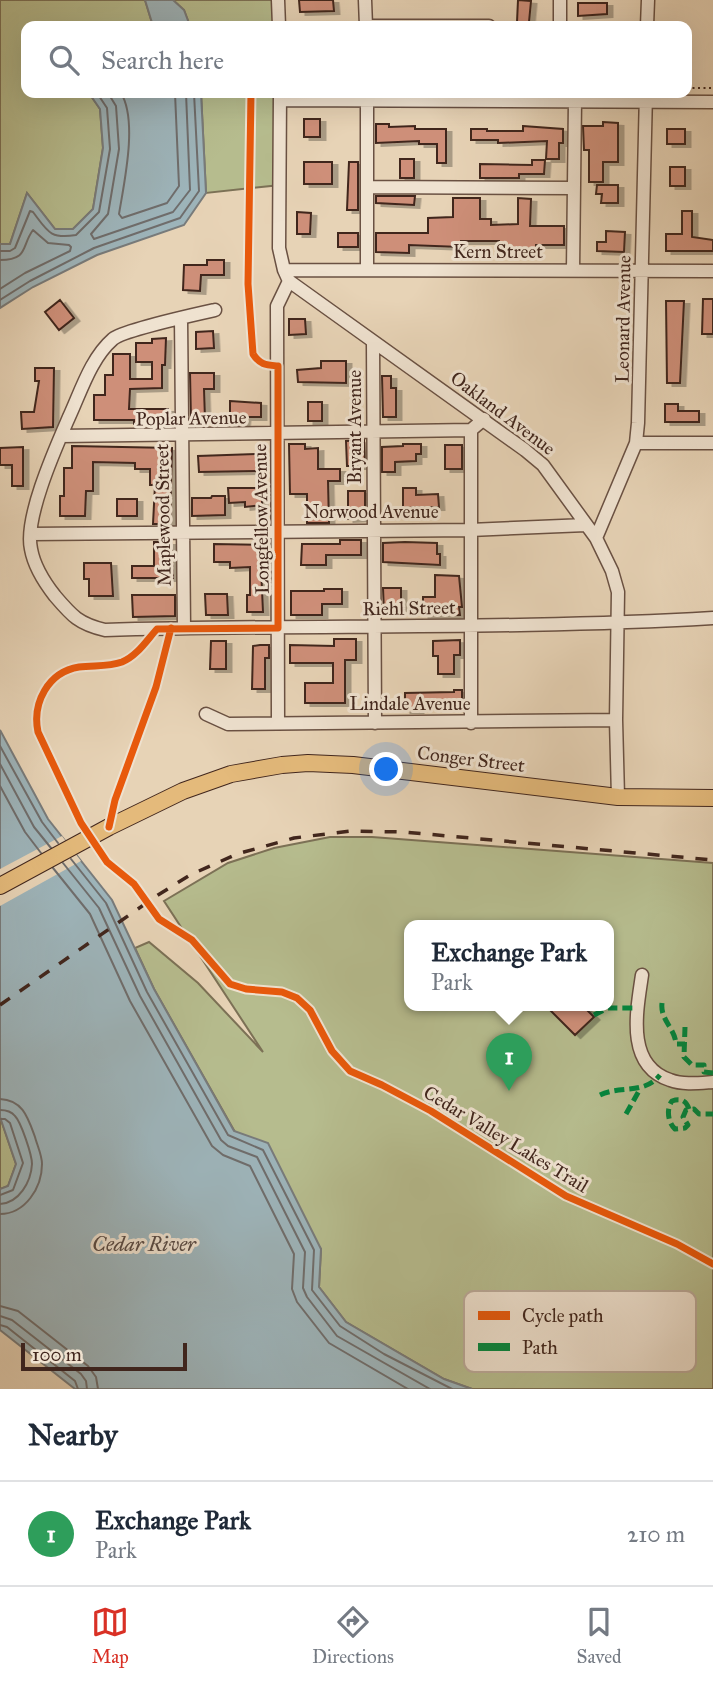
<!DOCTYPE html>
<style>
:root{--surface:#fff;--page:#f2f2f3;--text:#1f2937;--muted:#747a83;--line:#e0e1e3;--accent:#d93025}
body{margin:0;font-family:"IM FELL Great Primer",serif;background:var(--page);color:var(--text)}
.scale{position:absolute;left:21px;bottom:18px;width:166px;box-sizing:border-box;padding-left:7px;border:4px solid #41261d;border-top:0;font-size:19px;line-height:24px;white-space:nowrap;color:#41261d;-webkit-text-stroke:5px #efe2d0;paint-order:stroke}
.you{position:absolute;left:387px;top:770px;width:24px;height:24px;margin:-18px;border:5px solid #fff;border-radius:50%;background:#1a73e8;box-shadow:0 0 0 10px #1a73e833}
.badge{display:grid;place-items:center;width:46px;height:46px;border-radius:50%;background:var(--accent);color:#fff;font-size:23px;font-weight:700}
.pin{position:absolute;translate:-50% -58px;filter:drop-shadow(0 2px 4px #0008)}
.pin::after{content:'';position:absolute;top:37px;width:24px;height:21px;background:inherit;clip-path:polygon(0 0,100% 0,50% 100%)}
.popup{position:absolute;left:404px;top:920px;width:210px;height:91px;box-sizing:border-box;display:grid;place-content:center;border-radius:14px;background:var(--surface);filter:drop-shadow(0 2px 5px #0005);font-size:23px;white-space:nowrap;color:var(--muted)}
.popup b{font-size:26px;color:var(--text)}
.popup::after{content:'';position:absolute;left:50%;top:100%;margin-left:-14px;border:14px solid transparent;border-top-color:var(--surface)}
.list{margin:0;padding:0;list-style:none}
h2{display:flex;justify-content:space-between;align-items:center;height:91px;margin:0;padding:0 28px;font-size:30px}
h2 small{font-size:23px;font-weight:400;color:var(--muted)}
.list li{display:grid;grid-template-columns:46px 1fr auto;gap:21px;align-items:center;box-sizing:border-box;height:105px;padding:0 28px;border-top:2px solid var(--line)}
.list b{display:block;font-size:26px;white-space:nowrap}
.list p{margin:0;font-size:23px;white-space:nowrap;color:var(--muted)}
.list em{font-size:23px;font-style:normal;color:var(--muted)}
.icon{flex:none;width:38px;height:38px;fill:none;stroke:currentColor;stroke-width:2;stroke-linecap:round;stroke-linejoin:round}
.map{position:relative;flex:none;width:713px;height:1389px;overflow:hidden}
.search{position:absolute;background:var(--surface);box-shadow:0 7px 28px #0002;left:21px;right:21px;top:21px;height:77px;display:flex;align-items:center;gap:18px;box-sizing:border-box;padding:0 24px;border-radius:14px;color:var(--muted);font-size:26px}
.sheet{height:196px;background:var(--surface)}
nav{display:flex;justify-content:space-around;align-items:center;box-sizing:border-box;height:98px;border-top:2px solid var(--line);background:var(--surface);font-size:19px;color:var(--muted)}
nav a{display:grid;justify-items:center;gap:4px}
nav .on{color:var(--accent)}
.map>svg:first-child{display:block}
</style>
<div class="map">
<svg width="713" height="1389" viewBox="0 0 713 1389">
<defs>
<filter id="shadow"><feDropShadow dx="5.5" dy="3" stdDeviation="0" flood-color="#0004"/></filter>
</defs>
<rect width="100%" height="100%" fill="#e7d3b6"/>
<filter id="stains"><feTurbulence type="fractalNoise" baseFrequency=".00286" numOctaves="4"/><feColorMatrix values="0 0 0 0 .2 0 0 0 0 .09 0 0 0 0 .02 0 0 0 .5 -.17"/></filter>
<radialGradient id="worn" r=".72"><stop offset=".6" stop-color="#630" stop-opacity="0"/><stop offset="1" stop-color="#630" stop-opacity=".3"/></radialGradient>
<!-- green -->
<path fill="#b6bc8e" stroke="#7c7156" stroke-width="2" fill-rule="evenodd" d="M0,0H145L153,26H26V93H89L100,109L103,148L93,209L73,229H55L27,193L10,244H0Z
M173,0H278L279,26H190L184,10Z
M201,93H280V185L206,193Z
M330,837H372L713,863V1389H472L444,1379L346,1322L319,1287L321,1249L235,1132L154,989L135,948L149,942L198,983L263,1052L164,901L228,863L274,848ZM409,925H609V1005H409Z
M0,1117L16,1164L8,1186L0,1189Z"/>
<!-- water -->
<path fill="#9db4ba" stroke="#787b7b" stroke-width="2" d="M145,0H173L184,10L190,26H153Z
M89,93H201L206,193L184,225L97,255L33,287L0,308V244H10L27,193L55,229H73L93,209L103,148L100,109Z
M0,730L48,819L112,900L154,989L234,1131L268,1143L321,1249L319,1287L346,1322L444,1379L472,1389H75L0,1330V1189L8,1186L16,1164L0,1117Z"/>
<!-- pier -->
<path fill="#e7d3b6" d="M62,836L81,861L0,906V869Z"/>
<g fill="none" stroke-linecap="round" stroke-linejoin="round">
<!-- shore -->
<path stroke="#6f6d6c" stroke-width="2" d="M108,93L116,106L119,149L108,214L91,234L94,239L173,212L190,190L186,93
M121,93C138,121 124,183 119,214L122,218L167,203L179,186L175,93
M0,251H10L15,248L30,211L33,212C48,232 50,239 76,235L99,212L110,149L107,108L97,93
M0,260C29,260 21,246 33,230L48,243L69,245L71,247L70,251L25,273L0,289
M0,300L30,281L94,248L180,218L199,191L194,93
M0,746L42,822L58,843
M0,764L34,827L51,848
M0,786L25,832L41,853
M71,859L106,903L147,992L228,1135L263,1150L314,1250L312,1290L340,1326L384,1354L452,1389
M63,863L99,908L140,996L221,1140L228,1146L257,1157L305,1252L303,1288L307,1297L337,1336L430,1389
M53,868L90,914L130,1001L212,1146L223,1155L250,1166L294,1254L292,1289L297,1302L329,1343L408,1389
M0,1099C23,1100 28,1118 35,1137C37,1145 42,1155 42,1164C42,1188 25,1214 0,1214
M0,1110C6,1110 11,1111 15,1116C21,1122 32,1155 32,1164C31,1182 19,1203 0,1204
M0,1119H5L10,1123L23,1163L13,1190L0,1195
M0,1306L18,1311L88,1366L96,1377L98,1389
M0,1316L12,1320L81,1374L86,1381L87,1389
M0,1325L7,1327L75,1381L78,1389"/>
</g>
<!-- building -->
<path fill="#ce8f79" stroke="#41261d" stroke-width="2" filter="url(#shadow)" d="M299,0H333L334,11L300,12Z
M518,0L531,1L529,22H517Z
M578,3H607V14L578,16Z
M304,119H320V137H304Z
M603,122L618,123V162H603V182H589V150H584L583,126H603Z
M376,124H389V127L415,126V129H446V163H437V144H419V141L376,143Z
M523,126L563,129V143H559V159H546L547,141L498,143V140H471V129H487V131H523Z
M667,129H685V144H667Z
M400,159H414V178H400Z
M532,160H545L544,174H519V178H480V164L532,165Z
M304,162H332V184H304Z
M349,162H358V210H347Z
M670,167H685V186H670Z
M597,185H618V203H601L602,194H596Z
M376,196H415L414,205L376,203Z
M453,198H480V219H491V225L518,224V198L531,199L530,226H564V245H536V248L499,251V241H461V247L409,245V253L376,252V233H428V218L453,217Z
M682,211H692V237L713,240V251H666V234H682Z
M297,212L311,213L310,234H297Z
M606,231L625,232L624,252L597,251V242H606Z
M338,233H358V247H338Z
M207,260H224V275H201L200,291L183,290L184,265H207Z
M703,299H713V334H702Z
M60,300L74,318L59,330L45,312Z
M666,301H684L680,383H667Z
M289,319H305L306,334L289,335Z
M213,331L214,348L196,349V332Z
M166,338L165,365H162V388L130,389L129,409H168V421H146V424H134V420H94V395H105V375H113V354H130V379H152V362H136V343H152V339Z
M321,361H346V383L298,382L297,370L321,368Z
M35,368H54L53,427L22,429L21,412H34L39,381H35Z
M190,373H214V389H204L205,419L191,420Z
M382,376H391V388H396V417H383Z
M230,401L261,403V417H245L244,425H230Z
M308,402H322V421H308Z
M665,404H678V411H699V422H665Z
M364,440L365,466H347L346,441Z
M289,444H305V449L318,448V469H340V481H328L329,523H307V494H290Z
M403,444H421V454H416V461L395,462V472H382V447L403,446Z
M445,445H462V469H445Z
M72,446L172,448L170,524H153L155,485H150V469H135V463L93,462V491H86L85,516H60V496H64V468H72Z
M23,447V486H12V465H0V448Z
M259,454L260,471L199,472L198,456Z
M228,488H262V505L245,507V502L229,503Z
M403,488H416V495L438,494L439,507L403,508Z
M348,491H365V518L348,519Z
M212,496H225V515L192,516V498H211Z
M117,499H137V516H117Z
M340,540H361V555H326V565H301L302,544H340Z
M154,542H171L173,578H132V566H154Z
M405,542L437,543V554H440V565L383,562V543Z
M214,544L265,545V567H261L263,612H247V595H250V567L230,568V562H214Z
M84,563H111L113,596H89V579H84Z
M435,575L459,576L462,607H459L460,615H423V597H435Z
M383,588H401V612H384Z
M324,589H342V604H322V615H291V591H324Z
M205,594H227L228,615H206Z
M132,595H175V616L133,617Z
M334,639H356V660H345V703H305V683H333V663H290V645L334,646Z
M460,640V655H454V674H438V656H433V641Z
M211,641H226V669H210Z
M260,645H269V658H265V689H252L253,646Z
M454,690H462V704L418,706V710H405V693L454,692Z
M555,1005H582L594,1017L575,1035L550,1010Z"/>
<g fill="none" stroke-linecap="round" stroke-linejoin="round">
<!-- minor casing -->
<g stroke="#6a5143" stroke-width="15">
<path id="minor" d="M278,0L279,26
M365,0L366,26
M560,0V26
M366,26H489
M647,26L648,0
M280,93L279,248L284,270L289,281L525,450L543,465L596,538L612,571L618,592L616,720L618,797
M367,93V270
M280,100L713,102
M367,187L574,188
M284,270L713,271
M573,270L575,101
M215,310C197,314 124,330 113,339C91,358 81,391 69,417C56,447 24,518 31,549C34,566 44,582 55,596C72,616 79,624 105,630C308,624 511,630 713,618
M181,318L184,628
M373,342L375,723
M471,430V723
M61,436L471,430L484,419
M636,443H713
M31,534L470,530L586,525
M596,538L636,443L638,423L646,93
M206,714L228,724L616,720
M278,723L277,306L289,281
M642,975C637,1010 625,1065 670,1080C683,1085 699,1083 713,1082"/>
</g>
<!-- major casing -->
<g stroke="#41261d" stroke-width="18">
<path id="major" d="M0,886L109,827L183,791L231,774L282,765L308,763L353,765L618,797L713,798"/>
</g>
<!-- path -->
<path stroke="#41261d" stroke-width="2" stroke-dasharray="2 3.5" stroke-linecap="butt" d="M687,88H713"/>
<!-- minor -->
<use href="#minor" stroke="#efe2d0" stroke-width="12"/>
<!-- major -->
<use href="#major" stroke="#e4ba7b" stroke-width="16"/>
<!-- rail -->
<path stroke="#41261d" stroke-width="3.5" stroke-dasharray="12 12" stroke-linecap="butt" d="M0,1005L158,895L190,875L237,854L294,838L350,831L404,832L713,860"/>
<!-- quiet -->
<path stroke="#00873e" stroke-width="5" stroke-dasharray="10 5" stroke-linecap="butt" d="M662,1003C660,1020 675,1028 676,1044H685
M594,1015L608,1008H637
M685,1027L684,1057L692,1065H704V1072L713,1073
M600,1095C621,1085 644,1095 660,1075
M689,1109C686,1100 680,1098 672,1101C666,1109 668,1123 675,1129L685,1128L688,1125L683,1117L686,1110L694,1109L699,1114H713
M626,1114L640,1089"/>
<!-- cycleway casing -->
<g stroke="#efe2d0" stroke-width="11">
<path id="cycleway" d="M251,93L248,284L253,354C260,365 266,365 278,366V628L157,629C147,640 137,656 122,662C108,667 94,665 79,667C48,672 32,703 38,732L81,823L107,862L134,884L159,919L192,940L230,984L246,989L282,992L297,998L310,1010L332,1051L350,1071L382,1085L431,1111L566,1196L677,1244L713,1264
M109,827L115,800L156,687L171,628"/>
</g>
<!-- cycleway -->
<use href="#cycleway" stroke="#e8590c" stroke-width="7"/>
</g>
<g text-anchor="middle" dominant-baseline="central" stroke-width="6" stroke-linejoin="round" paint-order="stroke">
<!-- street labels -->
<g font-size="19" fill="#41261d" stroke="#efe2d0">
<text x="498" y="251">Kern Street</text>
<text transform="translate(623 319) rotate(-89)">Leonard Avenue</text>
<text transform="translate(503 413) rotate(37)">Oakland Avenue</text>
<text transform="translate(191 418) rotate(-1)">Poplar Avenue</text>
<text transform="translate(354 427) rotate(-90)">Bryant Avenue</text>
<text x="371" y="511">Norwood Avenue</text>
<text transform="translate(163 515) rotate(-91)">Maplewood Street</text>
<text transform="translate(261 519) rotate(-91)">Longfellow Avenue</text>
<text transform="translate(409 608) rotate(-1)">Riehl Street</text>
<text x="410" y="703">Lindale Avenue</text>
<text transform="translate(471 759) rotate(7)">Conger Street</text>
<text transform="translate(506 1139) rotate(31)">Cedar Valley Lakes Trail</text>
</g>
<!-- water labels -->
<g font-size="21" font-style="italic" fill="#584a44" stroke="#efe2d0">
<text x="144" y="1244">Cedar River</text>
</g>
</g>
<!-- legend -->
<rect x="464" y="1291" width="232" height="81" rx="10" fill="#efe2d0" stroke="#bbaa9a" stroke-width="2"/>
<rect x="478" y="1311" width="32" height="9" fill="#e8590c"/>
<rect x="478" y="1343" width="32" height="8" fill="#00873e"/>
<g font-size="19" fill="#41261d">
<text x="522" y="1322">Cycle path</text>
<text x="522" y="1354">Path</text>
</g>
<rect width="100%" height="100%" filter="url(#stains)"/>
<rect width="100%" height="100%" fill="url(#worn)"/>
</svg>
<div class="scale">100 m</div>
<div class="you"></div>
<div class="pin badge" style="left:509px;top:1091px;background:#2e9e5b">1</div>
<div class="popup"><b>Exchange Park</b>Park</div>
<div class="search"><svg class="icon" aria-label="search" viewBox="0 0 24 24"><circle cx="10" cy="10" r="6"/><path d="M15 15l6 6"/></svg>Search here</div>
</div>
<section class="sheet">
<h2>Nearby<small></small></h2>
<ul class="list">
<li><span class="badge" style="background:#2e9e5b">1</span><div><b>Exchange Park</b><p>Park</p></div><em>210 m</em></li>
</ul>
</section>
<nav>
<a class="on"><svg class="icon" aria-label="map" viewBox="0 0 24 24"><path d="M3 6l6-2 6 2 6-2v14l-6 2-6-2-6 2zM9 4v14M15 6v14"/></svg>Map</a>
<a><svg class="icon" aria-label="directions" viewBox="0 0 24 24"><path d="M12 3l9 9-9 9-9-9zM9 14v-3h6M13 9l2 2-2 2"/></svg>Directions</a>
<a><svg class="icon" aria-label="saved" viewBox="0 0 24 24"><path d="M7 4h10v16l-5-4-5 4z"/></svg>Saved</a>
</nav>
